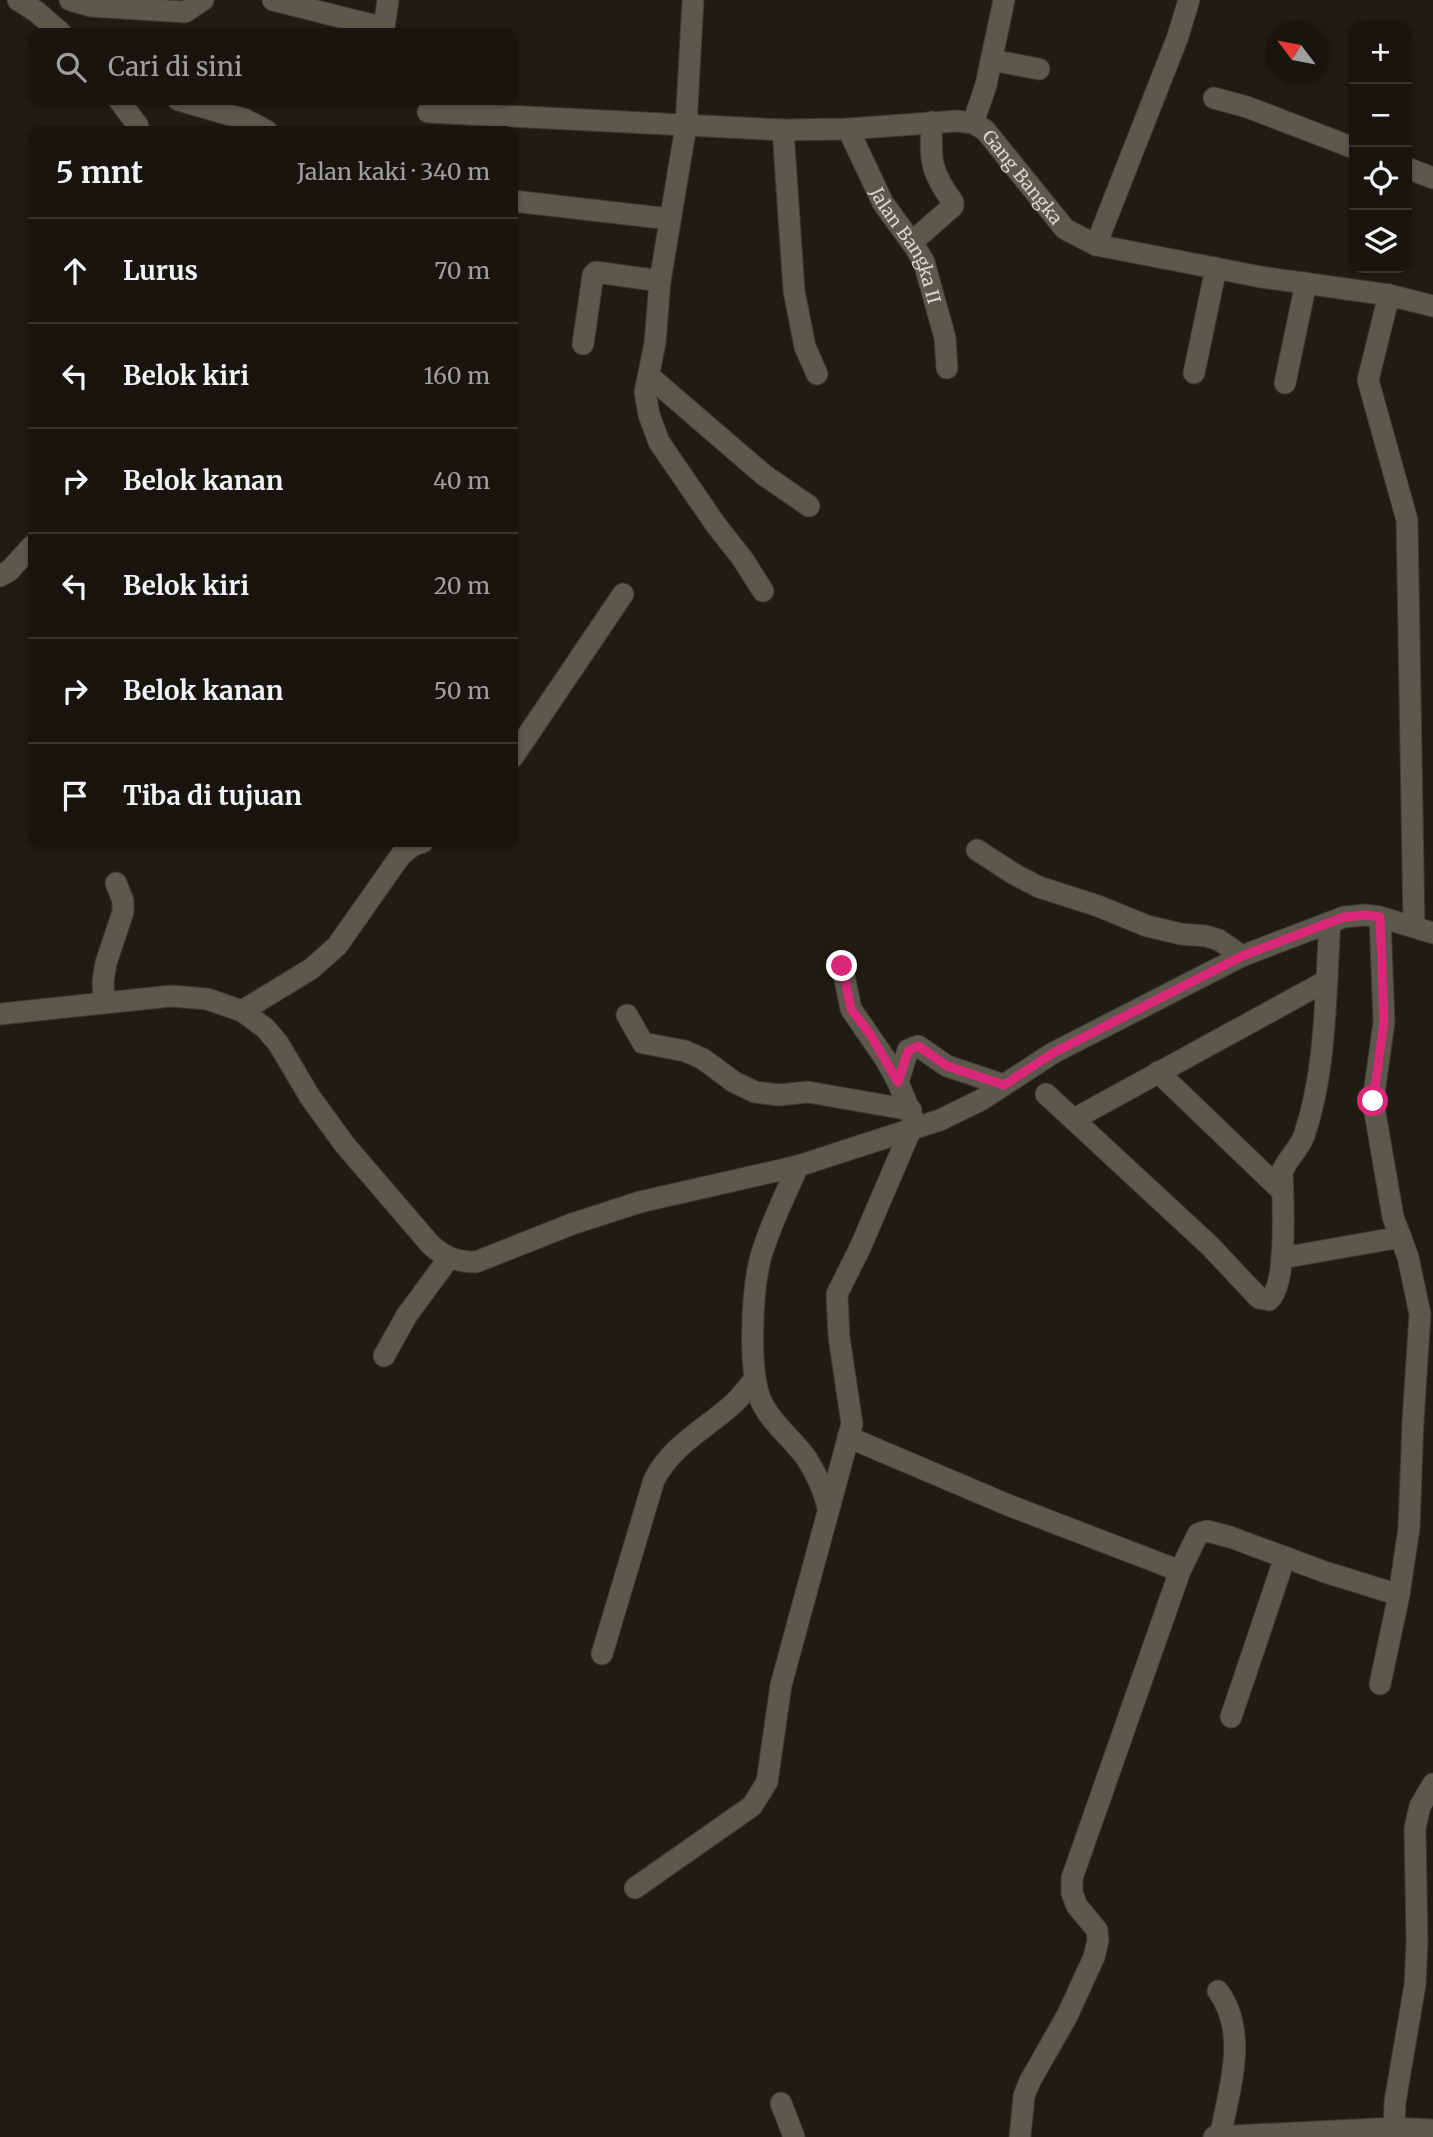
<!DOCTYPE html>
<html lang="id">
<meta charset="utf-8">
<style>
:root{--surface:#18150e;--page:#211e17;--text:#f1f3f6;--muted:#9f9f9e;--line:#36342e}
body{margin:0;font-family:Merriweather,serif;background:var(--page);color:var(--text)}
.controls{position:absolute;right:21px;top:21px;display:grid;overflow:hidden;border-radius:14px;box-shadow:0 2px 5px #0004}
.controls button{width:63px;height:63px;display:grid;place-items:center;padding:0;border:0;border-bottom:2px solid var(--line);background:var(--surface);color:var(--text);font:35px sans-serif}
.compass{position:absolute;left:1265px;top:21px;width:63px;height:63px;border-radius:50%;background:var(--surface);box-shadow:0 2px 5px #0004;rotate:302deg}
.stop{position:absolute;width:21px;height:21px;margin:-16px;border:5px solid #db2777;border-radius:50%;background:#fff}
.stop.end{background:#db2777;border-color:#fff;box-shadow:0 2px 7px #0008}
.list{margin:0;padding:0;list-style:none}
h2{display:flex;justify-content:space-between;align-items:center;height:91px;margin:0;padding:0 28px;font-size:30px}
h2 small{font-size:23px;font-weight:400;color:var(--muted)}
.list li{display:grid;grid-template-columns:46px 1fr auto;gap:21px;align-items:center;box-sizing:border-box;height:105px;padding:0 28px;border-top:2px solid var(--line)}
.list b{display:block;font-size:26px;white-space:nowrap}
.list em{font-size:23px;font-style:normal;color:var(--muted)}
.icon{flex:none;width:38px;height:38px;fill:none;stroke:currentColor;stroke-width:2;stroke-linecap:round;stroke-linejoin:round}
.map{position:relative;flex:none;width:1433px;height:2137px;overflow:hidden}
.search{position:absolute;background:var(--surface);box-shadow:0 2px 5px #0004;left:28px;top:28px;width:490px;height:77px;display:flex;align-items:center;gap:18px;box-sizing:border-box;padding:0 24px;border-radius:14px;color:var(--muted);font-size:26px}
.panel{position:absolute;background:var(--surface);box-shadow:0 2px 5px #0004;left:28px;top:126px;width:490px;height:721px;border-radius:14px}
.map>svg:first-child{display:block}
</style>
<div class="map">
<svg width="1433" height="2137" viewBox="0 0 1433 2137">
<rect width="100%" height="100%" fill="#201c12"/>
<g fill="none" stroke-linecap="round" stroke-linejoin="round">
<!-- minor casing -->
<g stroke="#3b3832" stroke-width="23">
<g id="minor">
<path d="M18,0L37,12L61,33"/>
<path d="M70,0L90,6L185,12L203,0"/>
<path d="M273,0L384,28L388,0"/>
<path d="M693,0L686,126L660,281L655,343L645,392L649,415L659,442L716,525L742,558L763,591"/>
<path d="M991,60L1039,69"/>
<path d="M1214,98L1247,107L1354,148"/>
<path d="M119,100L138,126"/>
<path d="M178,100L244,119L267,131"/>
<path id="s1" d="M428,112L783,130L848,129L957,121L973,123L985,130L1065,229L1096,245L1261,277L1389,295L1433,306"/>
<path d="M973,123L986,85L1004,0"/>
<path id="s2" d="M848,129L883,203L915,247L924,262L945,338L947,368"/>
<path d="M783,130L794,291L805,347L817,374"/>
<path d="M1407,168L1433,178"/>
<path d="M513,201L670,219"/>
<path d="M912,242L953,206V202C930,171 930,160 932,122"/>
<path d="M1096,245L1177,39L1189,0"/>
<path d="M1389,295L1368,380L1407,520L1414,926"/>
<path d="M583,344L593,275L596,272L660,281"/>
<path d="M1194,373L1216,268"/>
<path d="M649,376L764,475L809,506"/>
<path d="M1285,383L1306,283"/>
<path d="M0,576L9,571L33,545"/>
<path d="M513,757L623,594"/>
<path d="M977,850L1014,874L1039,887L1098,906L1147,926L1181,934L1206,936L1219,940L1242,956"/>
<path d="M842,966L851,1009L886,1060L898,1082L913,1119"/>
<path d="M104,1003L103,981L106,963L123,912V901L116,883"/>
<path d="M242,1011L311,969L337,946L401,855L412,846L423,842"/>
<path d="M0,1014L171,996L207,999L242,1011L265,1028L278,1043L310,1097L345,1145L430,1244C443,1257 457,1262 476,1262L572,1224L640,1202L798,1166L940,1120L981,1100L1053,1053L1242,956L1344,917L1365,915L1380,917L1433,933"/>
<path d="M627,1015L643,1043L685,1051L703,1059L734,1082L755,1092L779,1095L808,1092L911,1110"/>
<path d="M1158,1072L1282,1191"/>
<path d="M898,1082L908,1050L918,1046L947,1066L1004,1085"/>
<path d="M1046,1094L1210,1246L1259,1298L1269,1300C1288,1284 1283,1199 1282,1172C1287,1159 1299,1149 1304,1136C1327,1068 1325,994 1330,923"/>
<path d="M1074,1119L1326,981"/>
<path d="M798,1166C785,1196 770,1225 761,1256C752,1289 747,1375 763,1405C774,1426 794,1440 807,1459C817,1475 824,1490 828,1508"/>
<path d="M1282,1258L1401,1237"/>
<path d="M384,1356L407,1315L449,1258"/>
<path d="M848,1437L1008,1505L1180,1571"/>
<path d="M602,1654L654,1480C672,1445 704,1430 733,1404C741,1397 748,1387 755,1379"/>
<path d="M1380,1684L1399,1595L1409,1528L1413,1421L1420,1314L1408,1257L1393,1217L1373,1101L1384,1022L1380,917"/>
<path d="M1231,1717L1285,1557"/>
<path d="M635,1888L752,1806L767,1782L781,1685L852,1424L839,1337L837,1294L860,1248L911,1129"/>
<path d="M1218,1991C1249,2033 1229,2090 1220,2137"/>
<path d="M781,2103L794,2137"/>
<path d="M1394,2128L1395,2102L1415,1985L1417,1943L1415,1828L1420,1806L1433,1784"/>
<path d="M1020,2137L1024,2096L1030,2081L1067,2016L1094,1957L1098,1940L1097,1930L1077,1906L1072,1893V1878L1180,1571L1198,1534L1207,1531L1230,1537L1325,1572L1399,1595"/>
<path d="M1214,2137L1394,2128L1433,2130"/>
</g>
</g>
<!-- minor -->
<use href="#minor" stroke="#5c584c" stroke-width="21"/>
</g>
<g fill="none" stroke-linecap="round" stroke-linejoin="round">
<!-- route -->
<path stroke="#db2777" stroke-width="9" d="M842,966L851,1009L870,1034L898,1082L908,1051L918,1046L947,1066L1004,1085L1053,1053L1242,956L1344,917L1365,915L1380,917L1384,1022L1373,1101"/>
</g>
<g text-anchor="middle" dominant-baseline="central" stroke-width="7" stroke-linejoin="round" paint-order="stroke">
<!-- street labels -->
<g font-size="18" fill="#d8d5ce" stroke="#161309">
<text stroke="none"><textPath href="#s1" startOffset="620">Gang Bangka</textPath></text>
<text stroke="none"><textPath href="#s2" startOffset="131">Jalan Bangka II</textPath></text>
</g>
</g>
</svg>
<div class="controls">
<button>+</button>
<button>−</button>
<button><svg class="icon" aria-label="locate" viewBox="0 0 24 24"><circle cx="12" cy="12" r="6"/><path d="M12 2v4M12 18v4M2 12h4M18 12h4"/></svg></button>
<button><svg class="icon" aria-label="layers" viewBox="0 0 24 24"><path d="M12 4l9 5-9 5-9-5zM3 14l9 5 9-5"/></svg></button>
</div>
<svg class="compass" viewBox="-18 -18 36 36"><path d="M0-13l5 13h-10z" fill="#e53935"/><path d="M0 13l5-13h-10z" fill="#9f9f9e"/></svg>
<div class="stop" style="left:1373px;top:1101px"></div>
<div class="stop end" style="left:842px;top:966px"></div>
<div class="search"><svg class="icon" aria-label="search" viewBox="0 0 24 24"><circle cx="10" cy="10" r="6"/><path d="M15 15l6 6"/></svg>Cari di sini</div>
<section class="panel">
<h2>5 mnt<small>Jalan kaki · 340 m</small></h2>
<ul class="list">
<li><svg class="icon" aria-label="ahead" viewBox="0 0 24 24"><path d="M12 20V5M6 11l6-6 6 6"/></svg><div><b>Lurus</b></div><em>70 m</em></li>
<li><svg class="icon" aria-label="left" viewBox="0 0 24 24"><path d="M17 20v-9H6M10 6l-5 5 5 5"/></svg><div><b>Belok kiri</b></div><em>160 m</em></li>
<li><svg class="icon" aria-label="right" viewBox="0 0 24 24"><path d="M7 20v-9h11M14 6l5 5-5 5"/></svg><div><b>Belok kanan</b></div><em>40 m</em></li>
<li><svg class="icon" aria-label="left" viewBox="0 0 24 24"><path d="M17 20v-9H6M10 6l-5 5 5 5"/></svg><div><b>Belok kiri</b></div><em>20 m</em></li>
<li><svg class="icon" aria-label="right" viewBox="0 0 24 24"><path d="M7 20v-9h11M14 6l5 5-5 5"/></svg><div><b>Belok kanan</b></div><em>50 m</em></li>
<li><svg class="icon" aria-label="arrive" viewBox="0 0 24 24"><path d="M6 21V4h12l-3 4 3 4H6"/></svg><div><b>Tiba di tujuan</b></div></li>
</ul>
</section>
</div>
